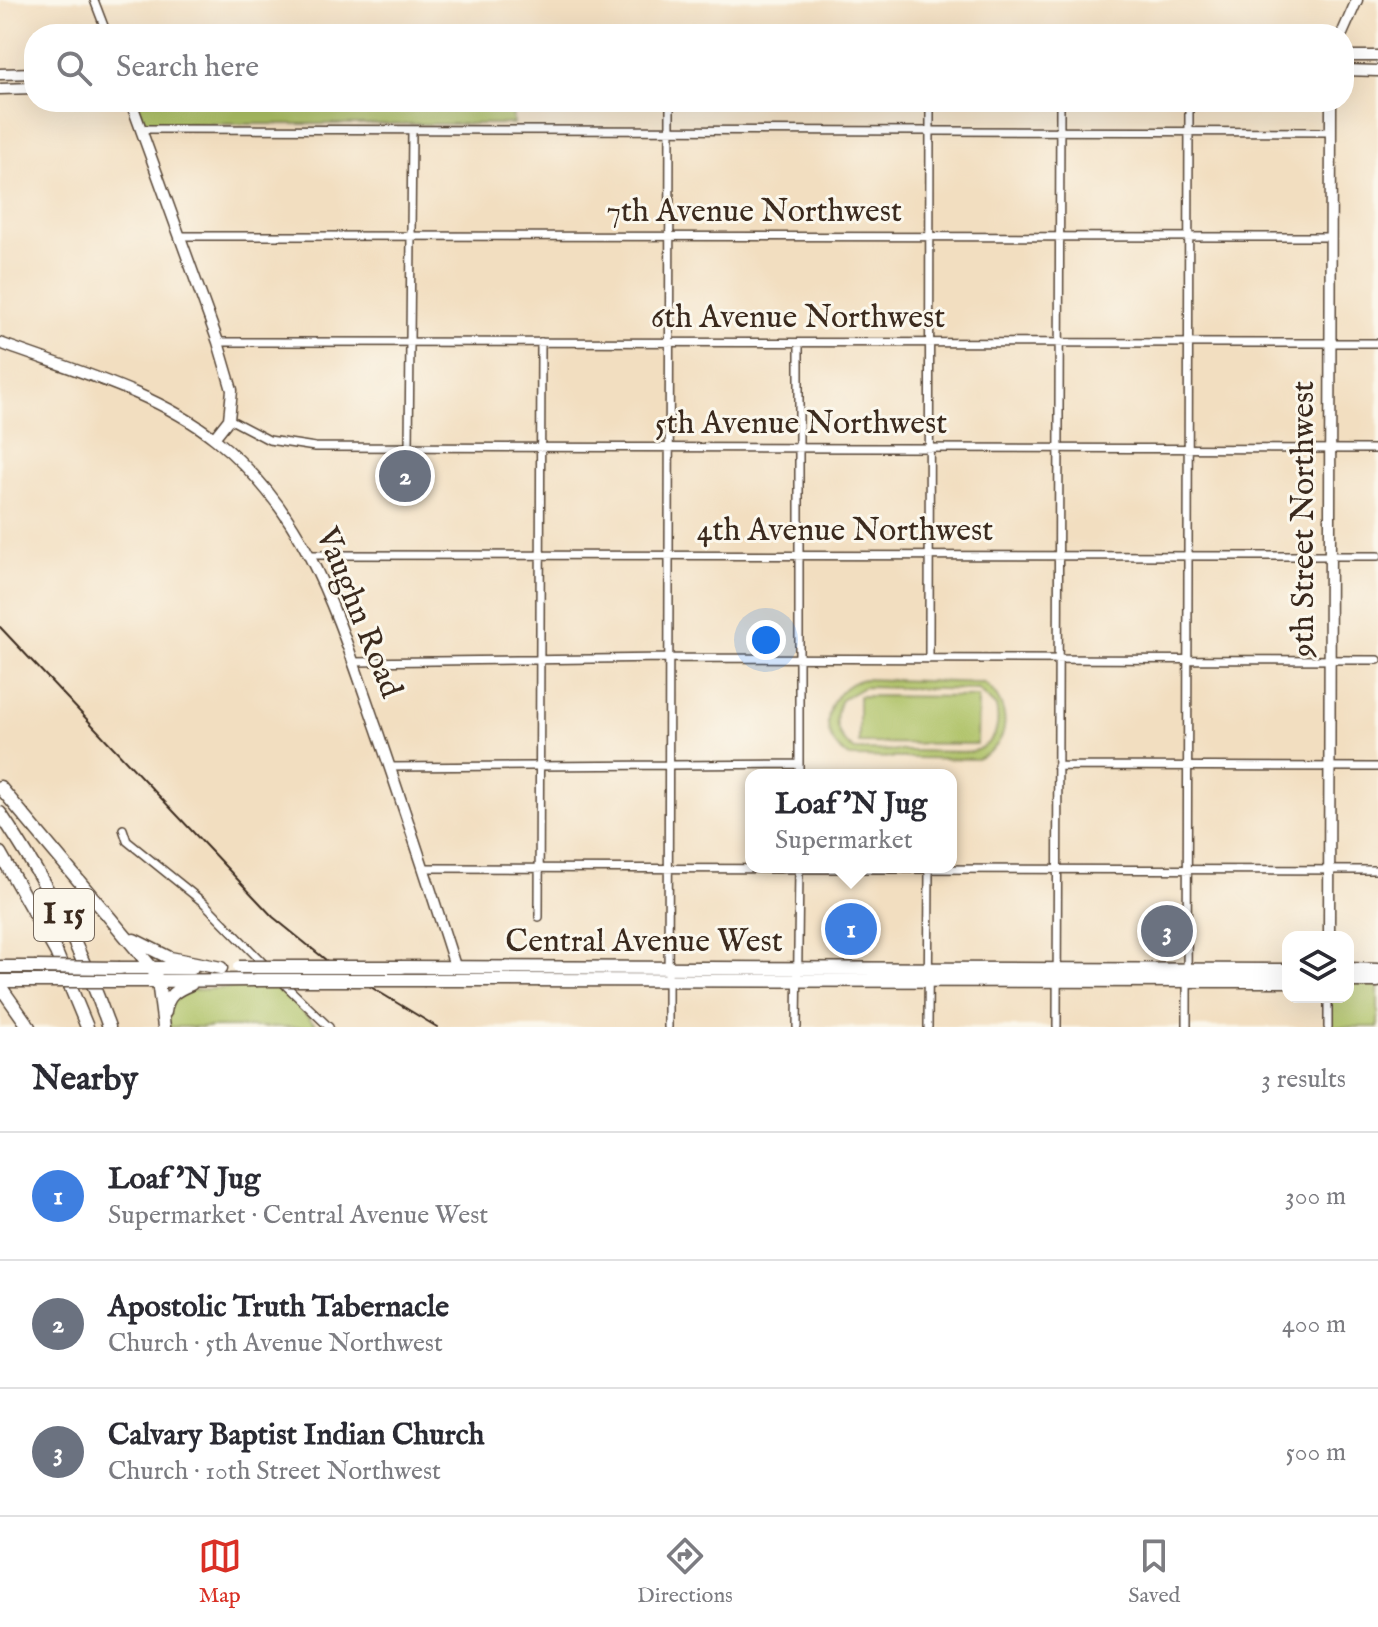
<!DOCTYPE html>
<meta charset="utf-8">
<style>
:root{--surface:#fff;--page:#f7f7f7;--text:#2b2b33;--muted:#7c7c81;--line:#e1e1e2;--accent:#d93025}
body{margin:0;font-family:"IM FELL English",serif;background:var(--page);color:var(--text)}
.controls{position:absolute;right:24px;bottom:24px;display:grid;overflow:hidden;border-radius:16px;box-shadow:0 8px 32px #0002}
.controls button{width:72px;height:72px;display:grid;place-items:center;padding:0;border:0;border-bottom:2px solid var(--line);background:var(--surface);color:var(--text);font:40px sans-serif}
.you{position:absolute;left:766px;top:640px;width:28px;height:28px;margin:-20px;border:6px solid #fff;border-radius:50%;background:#1a73e8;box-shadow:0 0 0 12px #1a73e833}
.badge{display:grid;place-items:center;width:52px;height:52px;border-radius:50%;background:var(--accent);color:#fff;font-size:26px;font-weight:700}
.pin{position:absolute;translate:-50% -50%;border:4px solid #fff;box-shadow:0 2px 8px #0006}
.popup{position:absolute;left:745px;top:769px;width:212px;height:104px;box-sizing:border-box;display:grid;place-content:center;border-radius:16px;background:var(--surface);filter:drop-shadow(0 2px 6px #0005);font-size:26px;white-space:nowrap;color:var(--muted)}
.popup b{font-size:30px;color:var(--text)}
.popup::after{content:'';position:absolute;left:50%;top:100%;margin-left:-16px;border:16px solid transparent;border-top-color:var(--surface)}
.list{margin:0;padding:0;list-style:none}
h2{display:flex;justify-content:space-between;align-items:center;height:104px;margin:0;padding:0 32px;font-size:34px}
h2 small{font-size:26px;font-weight:400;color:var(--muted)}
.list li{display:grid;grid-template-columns:52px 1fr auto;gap:24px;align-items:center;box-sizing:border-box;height:128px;padding:0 32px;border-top:2px solid var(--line)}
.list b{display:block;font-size:30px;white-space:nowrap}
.list p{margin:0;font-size:26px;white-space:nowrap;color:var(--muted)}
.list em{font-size:26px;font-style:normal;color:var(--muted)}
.icon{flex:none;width:44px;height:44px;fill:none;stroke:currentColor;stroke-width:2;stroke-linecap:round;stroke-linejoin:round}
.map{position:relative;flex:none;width:1378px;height:1027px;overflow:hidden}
.search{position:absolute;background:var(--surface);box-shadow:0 8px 32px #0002;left:24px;right:24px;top:24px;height:88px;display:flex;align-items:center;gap:20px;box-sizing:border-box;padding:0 28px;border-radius:32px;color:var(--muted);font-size:30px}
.sheet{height:488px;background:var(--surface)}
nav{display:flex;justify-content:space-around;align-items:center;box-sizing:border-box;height:112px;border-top:2px solid var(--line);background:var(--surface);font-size:22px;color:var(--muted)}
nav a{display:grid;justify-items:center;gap:4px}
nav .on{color:var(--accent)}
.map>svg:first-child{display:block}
</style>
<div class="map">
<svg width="1378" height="1027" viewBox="0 0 1378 1027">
<rect width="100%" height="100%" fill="#fbf7ec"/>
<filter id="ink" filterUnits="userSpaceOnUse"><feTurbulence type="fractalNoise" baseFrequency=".0125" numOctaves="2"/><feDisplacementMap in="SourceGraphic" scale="16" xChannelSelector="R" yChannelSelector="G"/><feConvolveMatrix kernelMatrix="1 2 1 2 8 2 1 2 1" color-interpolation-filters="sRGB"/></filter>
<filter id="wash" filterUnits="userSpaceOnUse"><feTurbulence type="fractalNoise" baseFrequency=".006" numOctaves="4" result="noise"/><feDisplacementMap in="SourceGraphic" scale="32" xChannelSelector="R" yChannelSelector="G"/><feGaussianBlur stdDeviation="1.8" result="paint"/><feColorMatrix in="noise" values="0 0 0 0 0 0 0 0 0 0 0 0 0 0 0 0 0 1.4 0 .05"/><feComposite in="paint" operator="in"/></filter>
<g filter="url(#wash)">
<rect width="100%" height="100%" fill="#f2dec0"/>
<!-- green -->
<path fill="#adc165" stroke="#747642" stroke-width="2" fill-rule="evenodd" d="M137,102H512L513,124H153L143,119Z
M863,679L984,683C1011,704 1014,744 977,759L850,757C813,738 826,688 863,679ZM864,687L978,690L996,707C1001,729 994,745 971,752L855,750C836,739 832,720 841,700Z
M859,696L978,697L977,744L859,743Z
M1348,981H1378V1027H1328V997H1348Z
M277,985L318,1027H169L167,1014L174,999L192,990Z"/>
</g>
<g filter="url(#ink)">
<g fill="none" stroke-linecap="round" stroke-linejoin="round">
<!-- street casing -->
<g stroke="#564536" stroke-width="10">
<path id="street" d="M94,0L107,34
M140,129L1331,132
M179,236L1330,237
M218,342L1378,343
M229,419L269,440L315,447L1378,449
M409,448L412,130
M312,555L1378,556
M929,659L930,102
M353,662L668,658L1378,660
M1057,766L1378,767
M389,767L799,764
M799,775V343
M123,829L127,841L204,903L267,967
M424,868L1378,870
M539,917L541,342
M282,982L329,1027
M668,1027L670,102
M797,1027L799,867
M928,1027L929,869
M1057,1027L1060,102
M1187,1027L1189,102
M1328,1027V997"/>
</g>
<!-- secondary casing -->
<g stroke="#564536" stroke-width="13">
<path id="secondary" d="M1342,34L1357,0
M1344,56H1378
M1344,70L1378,71
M0,74L34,73
M0,89L34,88
M131,102L218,342L232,390L229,419L214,438
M0,343C72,370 154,391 215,439C310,514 338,620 377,730C404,809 430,887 455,966
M1329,937L1331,102"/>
</g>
<!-- highway casing -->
<g stroke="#564536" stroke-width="15">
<path id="highway" d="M0,787L152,968L158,981L164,1027
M0,813C48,885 80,945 109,1027
M0,853L56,952L87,1027
M134,940L170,958L221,968
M0,967H34
M402,967L1288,970
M120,968H192
M1348,969L1378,970
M425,980L1288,981
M0,981H33
M125,981L256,980
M1348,981H1378
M0,986L29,1027
M165,1012C167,995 176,990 191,984"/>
</g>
<!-- street -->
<use href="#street" stroke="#fff" stroke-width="7"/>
<!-- secondary -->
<use href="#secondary" stroke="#fff" stroke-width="10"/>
<!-- highway -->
<use href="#highway" stroke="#fff" stroke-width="12"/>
<!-- rail -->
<path stroke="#3b2a1e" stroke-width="2" d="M0,627L273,917L326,960L437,1027"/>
<!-- highway-bridge casing -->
<g stroke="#564536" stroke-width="15" stroke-linecap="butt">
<path id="highway-bridge" d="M34,967L120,968
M239,967H402
M256,980H425
M33,981H125"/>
</g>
<!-- highway-bridge -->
<use href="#highway-bridge" stroke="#fff" stroke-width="12"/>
</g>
</g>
<g text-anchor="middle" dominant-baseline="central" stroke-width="6" stroke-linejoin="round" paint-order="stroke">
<!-- shield labels -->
<rect fill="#fbf7ec" stroke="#75685c" stroke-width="2" x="34" y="889" width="60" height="52" rx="6"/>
<g font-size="30" font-weight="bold" fill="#3b2a1e">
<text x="64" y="915">I 15</text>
</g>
<!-- street labels -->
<g font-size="32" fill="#3b2a1e" stroke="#fbf7ec">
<text x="754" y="212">7th Avenue Northwest</text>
<text x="798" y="318">6th Avenue Northwest</text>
<text x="801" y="424">5th Avenue Northwest</text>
<text transform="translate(1304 519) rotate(-90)">9th Street Northwest</text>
<text x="845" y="531">4th Avenue Northwest</text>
<text transform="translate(358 613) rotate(68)">Vaughn Road</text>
<text x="644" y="942">Central Avenue West</text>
</g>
</g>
</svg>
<div class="controls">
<button><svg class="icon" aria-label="layers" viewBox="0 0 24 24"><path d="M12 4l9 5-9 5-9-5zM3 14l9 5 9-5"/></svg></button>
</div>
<div class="you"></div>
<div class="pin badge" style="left:851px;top:929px;background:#3f7fe0">1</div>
<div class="popup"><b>Loaf 'N Jug</b>Supermarket</div>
<div class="pin badge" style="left:405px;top:476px;background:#6b7280">2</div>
<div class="pin badge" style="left:1167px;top:931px;background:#6b7280">3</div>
<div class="search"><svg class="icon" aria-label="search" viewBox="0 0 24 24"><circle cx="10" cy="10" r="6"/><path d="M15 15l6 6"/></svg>Search here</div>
</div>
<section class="sheet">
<h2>Nearby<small>3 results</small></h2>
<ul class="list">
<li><span class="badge" style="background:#3f7fe0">1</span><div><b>Loaf 'N Jug</b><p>Supermarket · Central Avenue West</p></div><em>300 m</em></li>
<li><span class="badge" style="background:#6b7280">2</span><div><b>Apostolic Truth Tabernacle</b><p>Church · 5th Avenue Northwest</p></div><em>400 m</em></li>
<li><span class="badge" style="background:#6b7280">3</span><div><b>Calvary Baptist Indian Church</b><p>Church · 10th Street Northwest</p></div><em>500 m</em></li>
</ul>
</section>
<nav>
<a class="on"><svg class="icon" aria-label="map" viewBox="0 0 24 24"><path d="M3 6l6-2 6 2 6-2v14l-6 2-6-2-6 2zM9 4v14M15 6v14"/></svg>Map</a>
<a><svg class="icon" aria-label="directions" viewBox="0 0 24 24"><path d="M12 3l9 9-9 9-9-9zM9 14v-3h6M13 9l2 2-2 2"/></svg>Directions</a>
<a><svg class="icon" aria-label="saved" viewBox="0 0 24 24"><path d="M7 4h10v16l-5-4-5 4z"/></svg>Saved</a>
</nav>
